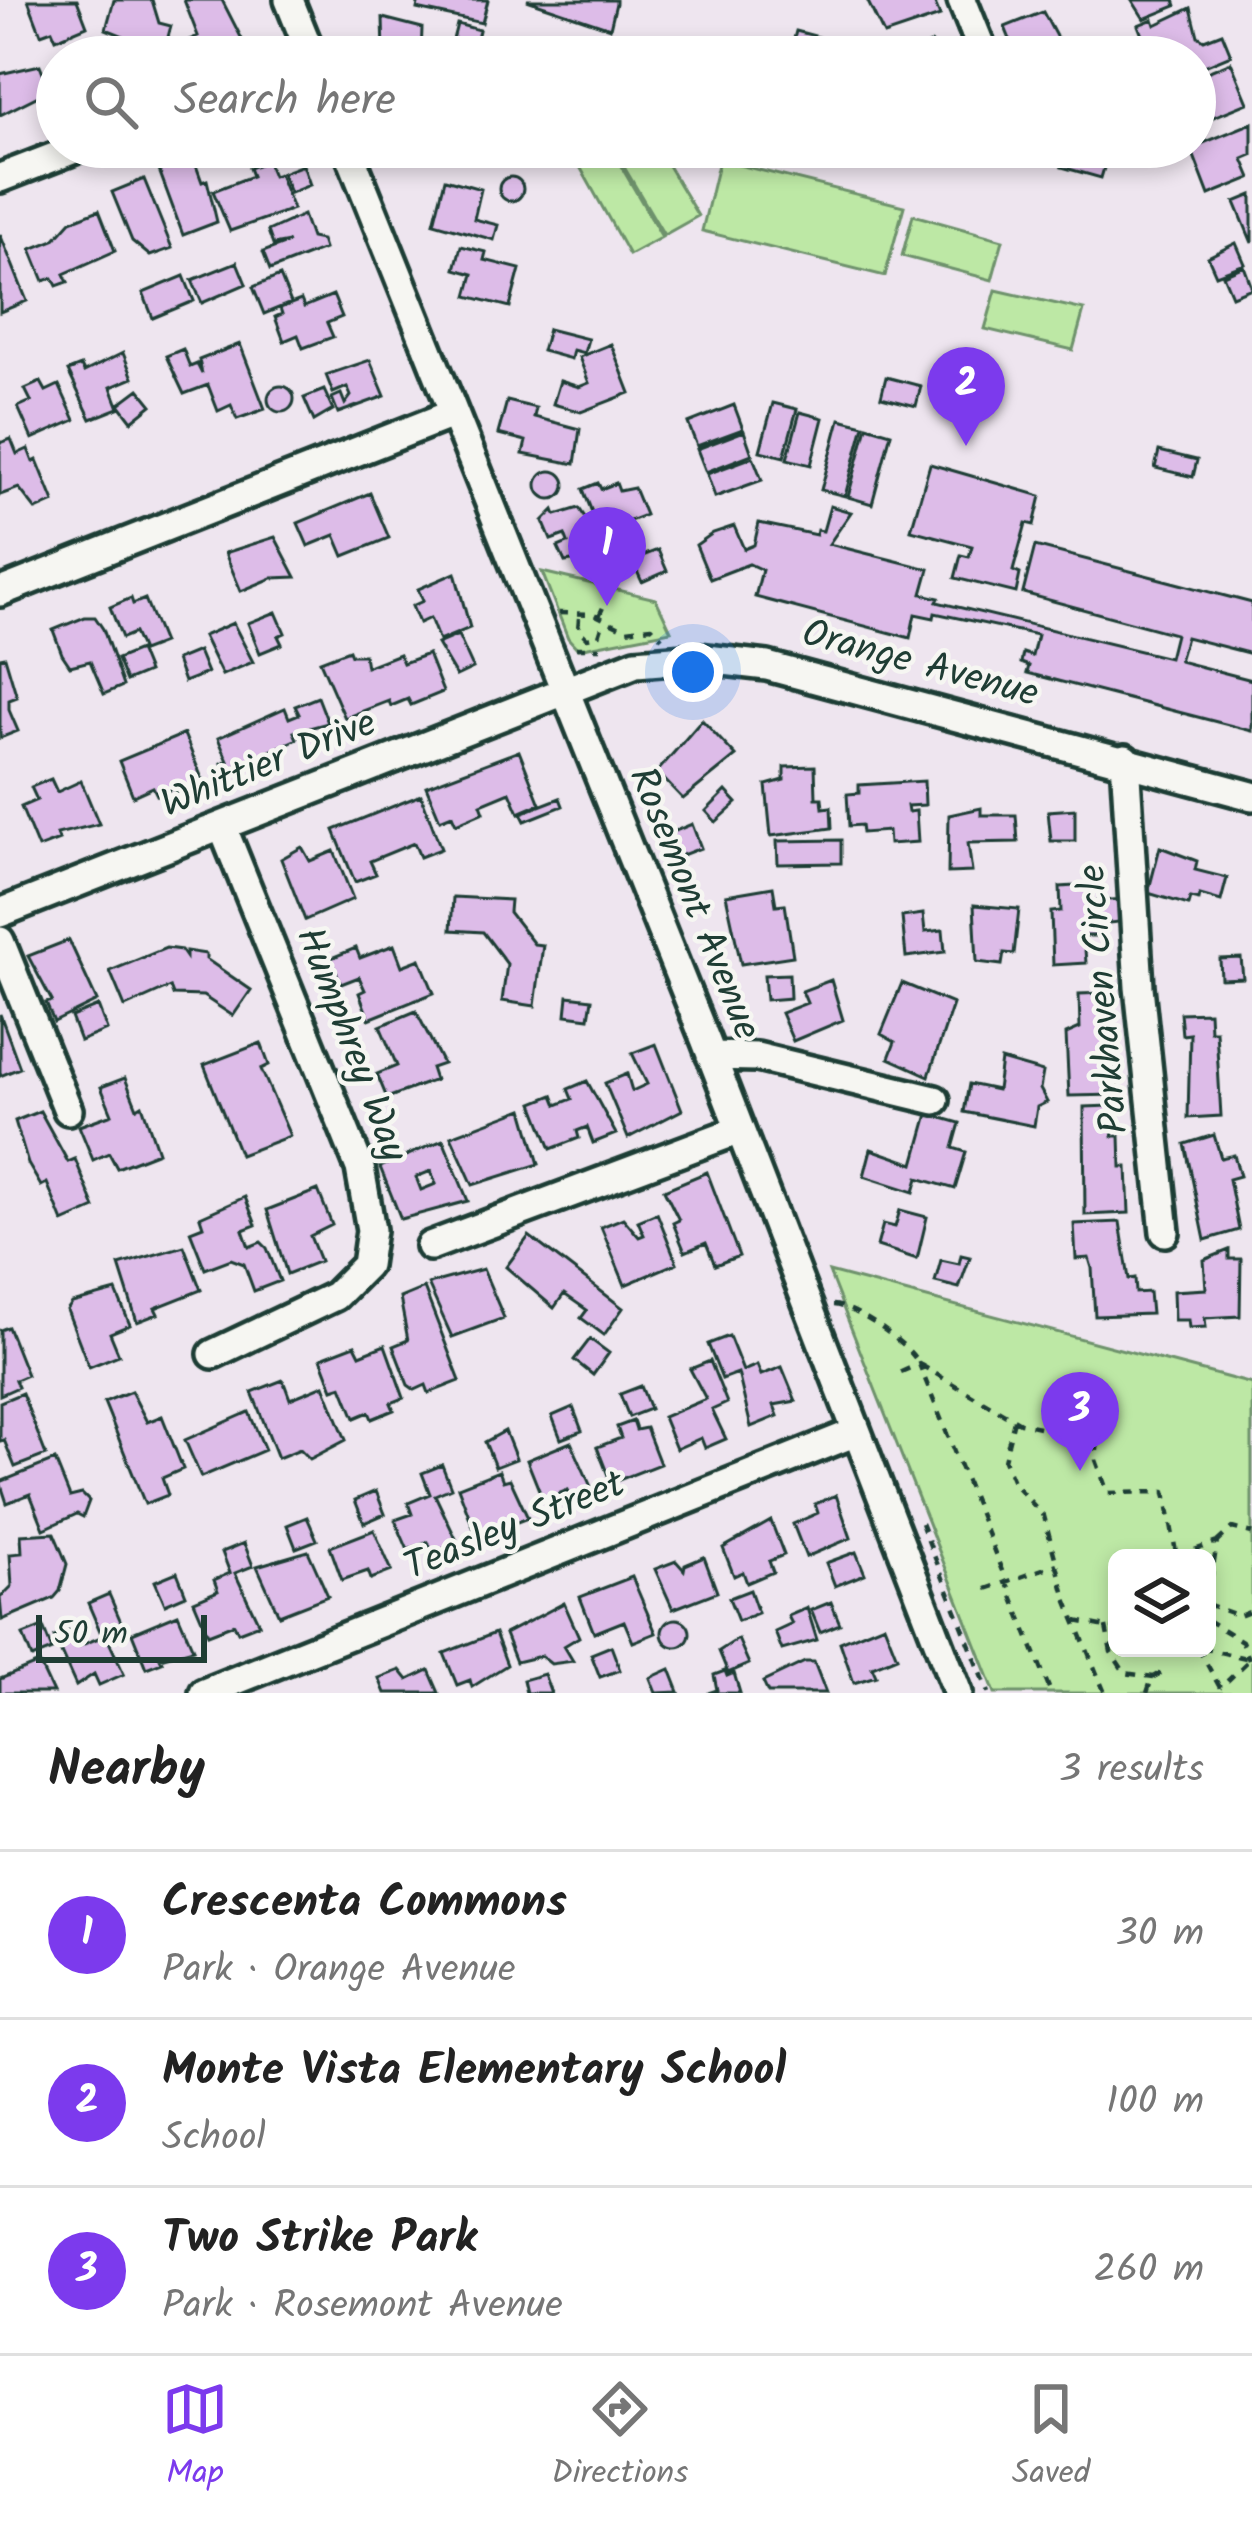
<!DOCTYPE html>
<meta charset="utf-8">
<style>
:root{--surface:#fff;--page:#f2f2f2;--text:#222;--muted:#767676;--line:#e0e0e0;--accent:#7c3aed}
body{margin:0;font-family:Kalam,sans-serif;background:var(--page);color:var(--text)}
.controls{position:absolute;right:36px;bottom:36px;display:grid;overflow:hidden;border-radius:18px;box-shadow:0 6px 18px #0003}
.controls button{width:108px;height:108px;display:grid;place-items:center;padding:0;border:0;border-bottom:3px solid var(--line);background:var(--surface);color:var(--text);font:60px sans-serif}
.scale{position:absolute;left:36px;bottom:30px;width:171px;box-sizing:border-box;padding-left:12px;border:6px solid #1f3d34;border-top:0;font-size:33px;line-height:42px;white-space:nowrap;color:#1f3d34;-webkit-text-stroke:9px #f6f6f2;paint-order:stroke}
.you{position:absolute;left:693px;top:672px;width:42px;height:42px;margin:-30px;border:9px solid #fff;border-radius:50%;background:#1a73e8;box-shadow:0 0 0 18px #1a73e833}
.badge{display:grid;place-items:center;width:78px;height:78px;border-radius:50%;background:var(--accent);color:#fff;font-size:39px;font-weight:700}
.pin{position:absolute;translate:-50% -99px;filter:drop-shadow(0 3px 6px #0008)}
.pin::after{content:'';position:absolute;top:63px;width:42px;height:36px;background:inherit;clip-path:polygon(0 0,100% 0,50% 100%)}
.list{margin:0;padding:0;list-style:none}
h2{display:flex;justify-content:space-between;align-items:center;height:156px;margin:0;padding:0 48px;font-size:51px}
h2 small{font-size:39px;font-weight:400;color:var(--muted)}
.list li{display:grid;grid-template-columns:78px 1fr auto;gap:36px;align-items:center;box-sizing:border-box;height:168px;padding:0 48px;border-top:3px solid var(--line)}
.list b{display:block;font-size:45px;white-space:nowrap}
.list p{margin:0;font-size:39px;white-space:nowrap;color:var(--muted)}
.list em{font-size:39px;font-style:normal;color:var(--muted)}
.icon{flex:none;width:66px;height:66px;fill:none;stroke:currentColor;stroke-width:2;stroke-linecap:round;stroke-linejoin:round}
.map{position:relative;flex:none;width:1252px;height:1693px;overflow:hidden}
.search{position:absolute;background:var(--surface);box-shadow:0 6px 18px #0003;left:36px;right:36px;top:36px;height:132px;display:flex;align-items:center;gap:30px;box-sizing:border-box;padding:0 42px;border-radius:66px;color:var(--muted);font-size:45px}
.sheet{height:660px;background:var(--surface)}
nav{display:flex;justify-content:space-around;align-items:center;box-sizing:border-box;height:168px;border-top:3px solid var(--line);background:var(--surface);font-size:33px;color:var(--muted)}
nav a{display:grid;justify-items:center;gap:6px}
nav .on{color:var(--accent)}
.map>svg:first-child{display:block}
</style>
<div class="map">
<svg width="1252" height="1693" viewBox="0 0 1252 1693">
<rect width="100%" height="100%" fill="#eee5ef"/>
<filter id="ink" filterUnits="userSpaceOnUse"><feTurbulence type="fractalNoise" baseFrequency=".00833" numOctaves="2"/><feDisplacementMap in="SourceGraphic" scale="24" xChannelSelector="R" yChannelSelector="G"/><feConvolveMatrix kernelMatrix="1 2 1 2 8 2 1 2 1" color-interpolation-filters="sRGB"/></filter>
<g filter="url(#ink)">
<!-- green -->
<path fill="#bde8a5" stroke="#6e926c" stroke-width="3" fill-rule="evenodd" d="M569,147H610L662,237L629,255Z
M657,147L698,216L664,235L624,167Z
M719,160L904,206L885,276L702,231Z
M913,215L1003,240L992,280L902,256Z
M996,290L1084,310L1073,350L985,329Z
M542,572L656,599L671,631L578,649L568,638Z
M829,1272L1252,1384V1693H995ZM1117,1558H1207V1648H1117Z"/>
<!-- building -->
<path fill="#ddbce8" stroke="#1f3d34" stroke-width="3" fill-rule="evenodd" d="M28,0H77L87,26L56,39L52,30L41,34Z
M114,0H152L159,23L171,26L167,41H136L106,29Z
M184,0H222L244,43L196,57L189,40L198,36Z
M419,0H417H488L482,23L417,9Z
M527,0H616V3L610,28Z
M867,0H940L935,4L940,16L884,35Z
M1132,0H1174L1176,6L1144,19Z
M1191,8L1198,36L1204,40L1222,33L1231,55L1195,70V57L1150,56L1138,25L1153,19L1155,25Z
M1043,12L1067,57H1017L1005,27Z
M383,18L422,28L421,57H373L375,50L384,53Z
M457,24L479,30L477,39L484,41L480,57L450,51Z
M796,31L830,40L825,57H789Z
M932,43L940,57H905Z
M1231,62L1248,103L1211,118L1195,77Z
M40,65L50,90L0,115V74Z
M1252,123V155L1243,159L1251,178L1209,195L1191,148Z
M1072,147H1126L1124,152L1110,148L1101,178L1062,167Z
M193,157L202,182L207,180L217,222L183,235L159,170Z
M267,161L273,176L279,174L293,209L230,231L213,191L252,176L249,168Z
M303,165L310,185L290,193L282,173Z
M499 189a12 12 0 1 1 24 0a12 12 0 1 1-24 0Z
M144,179L172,248L150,256L132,241L112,192Z
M445,179L481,189L474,219L498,225L494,240L434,223Z
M1252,195V243L1235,202Z
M99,210L115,251L64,274L68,282L57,286L53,278L44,281L31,249L54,240L71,221Z
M303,215L311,238L321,240L324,249L270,270L263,252L289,242L273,245L268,231Z
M0,234L27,301L0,312Z
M1236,243L1245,264L1216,275L1208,257Z
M461,246L486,252L484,260L520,269L510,307L467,296L473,274L455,269Z
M237,262L246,284L202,303L192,280Z
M1244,266L1252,288L1232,296L1223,275Z
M184,276L194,301L153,318L143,293Z
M280,276L291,303L264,314L253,287Z
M333,295L342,317L327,323L333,337L303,348L298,335L284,341L275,317L282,314L280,308L301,300L304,307Z
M548,329L588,339L584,353L573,350L571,359L542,351Z
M240,344L265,409L237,419L231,405L218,411L208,385L184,394L166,356L183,349L190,367L197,364L202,374L199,360Z
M611,344L630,393L581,412L553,404L560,381L579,387L589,383L579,357Z
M123,353L133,378L111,387L119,408L91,419L68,371L81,366L84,372Z
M370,360L385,396L338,413L332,398L341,394L345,404L351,396L347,387L333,393L326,375Z
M886,377L921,386L916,406L881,397Z
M41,382L46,391L59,385L75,420L32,439L18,407L31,401L25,389Z
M268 399a13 13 0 1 1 26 0a13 13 0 1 1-26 0Z
M139,389L152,405L132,421L119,404Z
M324,390L333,410L314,421L304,398Z
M507,401L536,408L534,417L580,429L575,464L523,454L526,441L498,434Z
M773,403L797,409L784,457L760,451Z
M734,405L743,429L697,446L688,423Z
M800,412L823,418L811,465L787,459Z
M840,419L864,425L845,496L821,490Z
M867,426L891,433L872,504L848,497Z
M744,431L752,454L706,472L697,449Z
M11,439L17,454L28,449L33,462L37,460L54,502L36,510L19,488L0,495V443Z
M1159,451L1197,460L1193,477L1155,468Z
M753,457L762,480L715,497L707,474Z
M930,464L1041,496L1034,525L1026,523L1013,571L1020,574L1016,593L955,578L961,555L969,557L972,546L911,530Z
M537 485a14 14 0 1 1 28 0a14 14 0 1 1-28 0Z
M598,483L601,489L616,483L619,491L634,488L645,515L622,524L634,555L612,564L583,489Z
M370,493L389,538L344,556L335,535L308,546L298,523Z
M830,506L851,512L829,544L929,569L922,594L939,598L937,602L1169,658L1175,634L1023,593L1035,546L1252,603V654L1186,637L1179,661L1252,680V731L1027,673L1029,666L1021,663L1023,653L1032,656L1037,635L935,613L934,618L915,614L910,638L755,597L762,570L749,564L710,579L696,545L713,533L734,526L744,549L754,545L759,523L816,535L817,530L823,531Z
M579,508L592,528L598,557L565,562L558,547L568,543L565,535L551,540L543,521L554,510L556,515Z
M275,537L296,577L272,578L241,591L225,553Z
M658,550L667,571L642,582L632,560Z
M455,573L470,628L439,641L430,618L419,623L412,606L423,601L418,589Z
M131,598L133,604L145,599L163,643L142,651L134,633L122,638L110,607Z
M276,612L285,633L278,636L282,644L260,653L248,623Z
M85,617H95L103,629L123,686L104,694L90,661L70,666L62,654L53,630Z
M233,623L253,662L222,675L203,636Z
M458,635L473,668L456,676L437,644Z
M139,650L148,672L126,681L117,659Z
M349,650L351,655H364L366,667L399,654L403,663L428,654L443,692L411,705L408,699L391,706L389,701L345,718L320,661Z
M198,651L207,673L184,682L176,660Z
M5,657L17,697L9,700V710L18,731L0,738V658Z
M318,697L328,723L294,732L297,739L225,771L222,763L228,761L218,738L285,708L289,718L299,714L295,706Z
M702,720L736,756L683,799L657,772Z
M184,734L203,781L176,792L174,788L157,795L153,787L133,796L119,761Z
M519,751L540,804L519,813L510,792L481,804L484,812L456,824L452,815L440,820L426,786Z
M815,766L816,798H822L823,808L831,807L832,828L771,836L766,785L784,780V767Z
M51,779L57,792L81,781L99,824L57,834L59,840L38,848L21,807L37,800L31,787Z
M924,781L925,805L907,806L908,812L916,811L918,842L889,844L888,831L862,833L861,825L849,826L847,794L859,793V785Z
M726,791L737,803L716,822L706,811Z
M421,795L441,849L420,857L414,843L370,861L376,874L355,882L334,830Z
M560,798L563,806L525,821L521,813Z
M981,808V815H1016L1018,842L968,843L972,872L948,873L949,815Z
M1075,809V841H1051L1048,811Z
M692,824L701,848L672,859L663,836Z
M841,840V863L778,864L777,841Z
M302,847L310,861L334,851L353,899L305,920L281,859Z
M1160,847L1197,861L1195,870L1227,878L1221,901L1200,895L1199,900L1190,898L1188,905L1148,893Z
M1091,885L1092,901L1127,899L1128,921L1099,924V936H1084L1086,963L1053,965L1051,912L1061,911L1060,887Z
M773,887L776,905L785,904L793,956L741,964L726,895Z
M453,897L510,900L509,912L534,944L543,945L535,1006L502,1001L507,964L483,932L451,930Z
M974,905L1019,909L1014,954L1004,953L1002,965L977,962Z
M923,914L925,932L943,930L945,952L906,957L902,917Z
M69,940L97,1001L54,1022L46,1003L52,1001L28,956Z
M394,945L402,966L420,959L434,993L369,1019L359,993L365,990L359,977L341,984L331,958L356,948L360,958Z
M166,948L181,950L186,957V951L206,954V959L251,990L233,1016L203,996L173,995L170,987L125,1007L110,971Z
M1241,958L1243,978L1221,979L1220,959Z
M789,974L790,998L766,1000L764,975Z
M831,980L843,1020L793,1041L781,1013L807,1003L802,991Z
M902,983L953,1004L929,1076L889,1058L895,1042L881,1034Z
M1107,993L1118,1095L1069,1096L1066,1034L1080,1028L1079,994Z
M568,996L592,999L589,1018L566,1015Z
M98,1006L107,1030L80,1041L71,1017Z
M416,1011L443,1064L431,1068L435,1080L387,1098L377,1074L397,1066L380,1026Z
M1209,1012L1210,1031H1216L1221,1116L1188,1118L1190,1034L1182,1035L1180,1013Z
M0,1014L20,1068L0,1076Z
M261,1043L269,1065L261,1069L290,1136L240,1155L204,1065Z
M656,1044L682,1110L628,1138L605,1083L627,1074L632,1091L647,1084L632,1053Z
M1001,1060L1043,1072L1040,1089L1047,1102L1037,1107L1034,1126L964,1112L969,1084L997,1090Z
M125,1078L137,1108L142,1105L158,1152L117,1168L109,1153L93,1160L79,1126L112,1114L101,1087Z
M587,1081L616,1134L593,1143L587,1127L577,1131L579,1138L551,1149L533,1103L553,1095L557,1105L572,1099L568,1089Z
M1111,1106L1113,1136H1120L1121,1167H1127L1129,1213L1085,1215L1084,1107Z
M523,1109L539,1164L473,1185L451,1136Z
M40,1111L68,1162L75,1159L95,1208L63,1222L47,1183L41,1186L28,1164L15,1121Z
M928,1114L960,1123L953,1148L966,1152L955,1189L918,1178L914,1192L864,1176L871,1149L914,1164Z
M1214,1135L1221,1158L1234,1155L1240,1176L1229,1179L1239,1230L1205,1240L1185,1144Z
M443,1140L468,1201L401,1219L380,1167ZM431,1171L436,1184L421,1190L416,1177Z
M707,1172L739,1256L715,1265L706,1243L685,1252L673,1223L679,1220L664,1190Z
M318,1190L332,1225L310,1236L320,1261L287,1274L267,1210Z
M245,1197L256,1225L243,1230L249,1247L261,1242L267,1248L280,1281L254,1291L244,1264L231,1259L205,1269L190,1231L203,1226L200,1217Z
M900,1210L927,1217L917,1259L877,1246L883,1224L895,1227Z
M657,1213L677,1263L625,1285L601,1227L623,1218L639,1237L644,1235L638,1221Z
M1120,1222L1129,1279L1135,1278L1136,1293L1149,1292L1151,1314L1095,1316L1092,1268L1089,1258L1076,1259L1074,1224Z
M529,1236L623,1308L604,1335L581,1318L587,1310L564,1294L554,1308L506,1267Z
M184,1246L201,1290L155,1308L158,1314L137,1322L119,1265Z
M1229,1250V1259H1241L1240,1316L1205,1318L1206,1327L1189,1328L1188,1320H1174L1173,1291L1206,1289L1204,1260Z
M961,1255L970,1257L959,1288L935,1282L941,1260L959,1264Z
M483,1269L504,1318L452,1337L428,1284Z
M424,1288L460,1381L429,1393L426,1385L415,1390L408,1385L393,1346L408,1340L400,1298Z
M116,1291L130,1325L110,1333L119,1355L89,1367L67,1310L72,1303Z
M8,1327L27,1375L15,1380L18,1387L0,1395V1330Z
M729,1336L743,1371L757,1365L761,1375L782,1367L796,1401L774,1405L778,1416L751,1427L738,1373L722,1379L708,1344Z
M590,1339L609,1353L593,1375L574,1360Z
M355,1345L360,1355L385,1345L404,1398L391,1403L394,1410L372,1419L369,1412L355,1418L342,1386L333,1389L321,1358Z
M710,1361L727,1403L712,1410L726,1439L705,1448L701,1438L676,1449L663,1417L706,1399L690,1369Z
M283,1380L290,1399L324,1385L346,1440L310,1459L300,1449L278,1458L252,1392Z
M641,1386L650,1409L629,1417L620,1394Z
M131,1391L147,1422L162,1416L183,1469L162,1478L168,1495L145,1504L104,1402Z
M22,1393L46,1455L15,1467L4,1440L0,1441V1402Z
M573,1407L582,1431L561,1439L552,1416Z
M249,1412L265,1450L201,1477L185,1440Z
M633,1421L636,1430L646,1428L660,1464L611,1483L597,1447L621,1438L617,1427Z
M505,1431L516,1459L495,1467L485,1442Z
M571,1442L592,1489L572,1499L568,1490L543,1500L527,1460Z
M55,1460L70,1497L82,1494L89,1501L83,1517L77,1514L44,1529L30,1494L7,1503L0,1482Z
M442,1465L451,1488L435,1495L458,1543L433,1553L428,1542L408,1550L395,1520L412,1514L408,1503L430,1494L422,1473Z
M499,1471L503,1481L510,1479L528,1518L477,1537L458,1487Z
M376,1491L385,1514L364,1523L355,1500Z
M836,1495L851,1538L806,1557L793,1524L818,1513L815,1504Z
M307,1517L317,1540L296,1548L287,1525Z
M771,1521L784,1555L769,1561L773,1572L747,1583L743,1572L734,1576L723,1548Z
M374,1530L392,1571L371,1579L368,1571L342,1580L330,1547Z
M54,1533L67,1564L60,1591L54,1598L2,1620L0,1598L12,1586L10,1554L22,1553L21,1535Z
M244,1543L253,1566L235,1573L259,1624L238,1632L234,1624L208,1634L194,1601L218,1591L214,1580L230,1573L222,1552Z
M308,1551L328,1596L279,1615L257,1566Z
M856,1552L865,1574L835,1586L826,1563Z
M704,1557L717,1592L673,1609L655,1569L676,1561L684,1570L685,1565Z
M177,1572L186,1595L165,1604L155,1581Z
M632,1577L656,1633L633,1642L624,1621L594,1633L580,1597Z
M750,1590L758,1613L738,1621L729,1598Z
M109,1594L121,1622L100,1631L88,1603Z
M831,1602L840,1624L820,1632L811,1610Z
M564,1603L579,1637L564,1646L573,1661L551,1664L541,1656L516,1662L505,1634Z
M807,1608L817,1640L782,1650L775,1632L792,1624L788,1616Z
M178,1614L193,1649L160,1658L162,1662L146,1668L132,1633Z
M662 1633a14 14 0 1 1 28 0a14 14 0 1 1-28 0Z
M884,1624L897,1657L872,1667L876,1676L854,1683L840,1642Z
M43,1627L52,1650L32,1658L23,1635Z
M72,1630L79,1646L106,1635L124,1674L99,1685L94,1674L76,1686L54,1637Z
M495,1633L507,1665L472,1687L470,1680L457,1685L444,1653Z
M738,1639L749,1664L728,1673L719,1651Z
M611,1646L620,1670L600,1677L591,1654Z
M805,1662H814L826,1693H768L763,1682Z
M39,1663L53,1693H0V1679Z
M670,1669L679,1692L656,1693L650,1678Z
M400,1670L408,1680L429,1670L439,1693H385L379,1678Z
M725,1671L727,1676L734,1673L740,1693H708L717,1690L714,1675Z
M544,1674L551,1693H526L523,1680Z"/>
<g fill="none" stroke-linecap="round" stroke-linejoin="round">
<!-- minor casing -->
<g stroke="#1f3d34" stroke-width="36">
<path id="minor" d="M289,0L312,57
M962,0L985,57
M347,147L705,1039L958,1693
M0,178L80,147
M0,592L452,414
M1125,759L1139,987L1165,1232
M0,913L636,663L698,658L767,666L1252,796
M0,941L68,1110
M711,1056L757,1057L935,1100
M430,1246L739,1130
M213,1354L335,1296L366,1265L371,1230L360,1168L222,826
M204,1693L854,1433"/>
</g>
<!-- path -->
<path stroke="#1f3d34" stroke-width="4.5" stroke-dasharray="9 9" stroke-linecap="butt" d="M559,613L594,614L626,630L652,627L662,638
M599,616L606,601
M579,618L578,629L587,638L599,636L604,620
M576,648H600
M833,1305C855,1306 909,1344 919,1364L1020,1423L1098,1439L1096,1460L1108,1493L1165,1492L1177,1558
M901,1372L919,1364L1051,1693
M1014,1420L1004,1460L1014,1484L1044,1516L1066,1599L1105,1693
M921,1523L989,1693
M1217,1542L1232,1528L1252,1533
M1178,1556L1217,1542L1207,1608
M986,1589L1057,1564
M1207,1604L1239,1616L1252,1611
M1207,1620L1242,1641L1249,1659
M1076,1621L1117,1629
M1106,1627L1111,1652L1125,1673L1154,1677
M1198,1648L1223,1693
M1202,1648L1250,1659L1220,1688
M1147,1693L1152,1678L1161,1673"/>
<!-- minor -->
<use href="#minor" stroke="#f6f6f2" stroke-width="27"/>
</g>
</g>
<g text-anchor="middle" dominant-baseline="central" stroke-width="9" stroke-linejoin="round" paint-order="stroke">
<!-- street labels -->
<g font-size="39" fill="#1f3d34" stroke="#f6f6f2">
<text transform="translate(920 665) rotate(15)">Orange Avenue</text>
<text transform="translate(269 765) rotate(-22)">Whittier Drive</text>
<text transform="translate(693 904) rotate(68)">Rosemont Avenue</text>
<text transform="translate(1105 999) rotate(-95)">Parkhaven Circle</text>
<text transform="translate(350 1045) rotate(69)">Humphrey Way</text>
<text transform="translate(515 1527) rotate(-22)">Teasley Street</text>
</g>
</g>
</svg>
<div class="controls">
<button><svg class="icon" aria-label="layers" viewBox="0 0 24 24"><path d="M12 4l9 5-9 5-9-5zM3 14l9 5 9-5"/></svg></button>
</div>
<div class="scale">50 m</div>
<div class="you"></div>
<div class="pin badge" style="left:607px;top:606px">1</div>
<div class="pin badge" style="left:966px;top:446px">2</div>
<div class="pin badge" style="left:1080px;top:1471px">3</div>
<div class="search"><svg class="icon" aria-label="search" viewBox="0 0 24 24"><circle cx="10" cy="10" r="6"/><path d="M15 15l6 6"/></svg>Search here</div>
</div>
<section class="sheet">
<h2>Nearby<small>3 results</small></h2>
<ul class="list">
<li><span class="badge">1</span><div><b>Crescenta Commons</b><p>Park · Orange Avenue</p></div><em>30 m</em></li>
<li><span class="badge">2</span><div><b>Monte Vista Elementary School</b><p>School</p></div><em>100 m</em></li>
<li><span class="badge">3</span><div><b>Two Strike Park</b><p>Park · Rosemont Avenue</p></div><em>260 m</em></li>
</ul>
</section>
<nav>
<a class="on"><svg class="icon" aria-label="map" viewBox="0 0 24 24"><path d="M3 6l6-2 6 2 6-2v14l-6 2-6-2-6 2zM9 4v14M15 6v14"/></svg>Map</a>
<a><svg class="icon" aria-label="directions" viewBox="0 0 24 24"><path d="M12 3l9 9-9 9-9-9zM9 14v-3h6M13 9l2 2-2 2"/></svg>Directions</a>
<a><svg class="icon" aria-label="saved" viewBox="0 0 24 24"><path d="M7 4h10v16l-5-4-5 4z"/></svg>Saved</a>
</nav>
